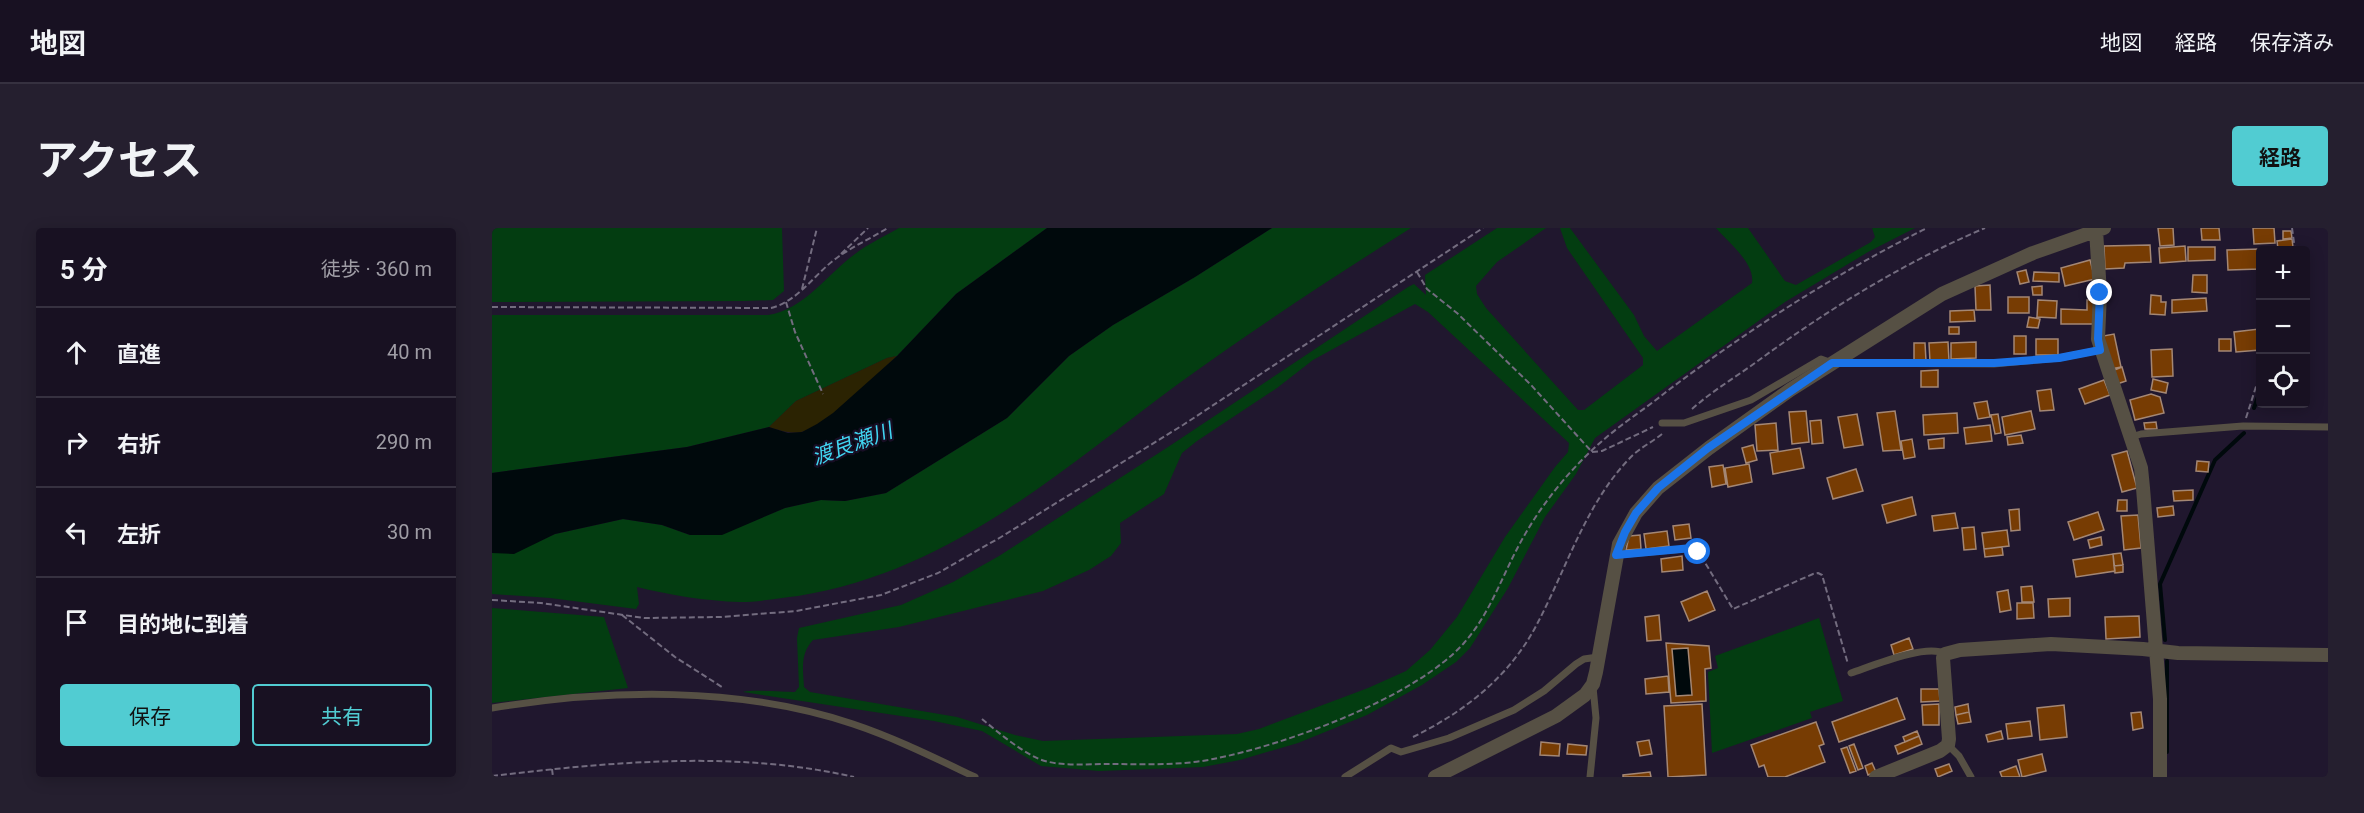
<!DOCTYPE html>
<html lang="ja">
<meta charset="utf-8">
<style>
:root{--surface:#181122;--page:#251f2f;--text:#f1f3f6;--muted:#9f9da5;--line:#363140;--accent:#51ccd2}
body{margin:0;font-family:Roboto,"Noto Sans JP",sans-serif;background:var(--page);color:var(--text)}
.controls{position:absolute;right:18px;top:18px;display:grid;overflow:hidden;border-radius:6px;box-shadow:0 3px 15px #0003}
.controls button{width:54px;height:54px;display:grid;place-items:center;padding:0;border:0;border-bottom:2px solid var(--line);background:var(--surface);color:var(--text);font:30px sans-serif}
.stop{position:absolute;width:18px;height:18px;margin:-14px;border:4px solid #1a73e8;border-radius:50%;background:#fff}
.stop.end{background:#1a73e8;border-color:#fff;box-shadow:0 2px 6px #0008}
.list{margin:0;padding:0;list-style:none}
h2{display:flex;justify-content:space-between;align-items:center;height:78px;margin:0;padding:0 24px;font-size:26px}
h2 small{font-size:20px;font-weight:400;color:var(--muted)}
.list li{display:grid;grid-template-columns:39px 1fr auto;gap:18px;align-items:center;box-sizing:border-box;height:90px;padding:0 24px;border-top:2px solid var(--line)}
.list b{display:block;font-size:22px;white-space:nowrap}
.list em{font-size:20px;font-style:normal;color:var(--muted)}
.actions{display:flex;gap:12px;padding:18px 24px}
.actions a{flex:1;padding:14px 0;border:2px solid var(--accent);border-radius:6px;text-align:center;font-size:21px;color:var(--accent)}
.actions .main{background:var(--accent);color:#111}
.icon{flex:none;width:33px;height:33px;fill:none;stroke:currentColor;stroke-width:2;stroke-linecap:round;stroke-linejoin:round}
.map{position:relative;flex:none;width:1836px;height:549px;overflow:hidden;border-radius:6px}
header{display:flex;align-items:center;gap:36px;box-sizing:border-box;height:84px;padding:0 30px;background:var(--surface);border-bottom:2px solid var(--line)}
header strong{font-size:28px}
nav{display:flex;gap:33px;margin-inline-start:auto;font-size:21px}
.intro{display:flex;align-items:center;justify-content:space-between;box-sizing:border-box;height:144px;padding:0 36px}
h1{margin:0;font-size:42px}
.button{padding:15px 27px;border-radius:6px;background:var(--accent);color:#111;font-size:21px;font-weight:700}
main{display:flex;gap:36px;padding:0 36px}
aside{flex:1;background:var(--surface);border-radius:6px;box-shadow:0 3px 15px #0003}
.map>svg:first-child{display:block}
</style>
<header>
<strong>地図</strong>
<nav><a>地図</a><a>経路</a><a>保存済み</a></nav>
</header>
<div class="intro"><h1>アクセス</h1><a class="button">経路</a></div>
<main>
<aside>
<h2>5 分<small>徒歩 · 360 m</small></h2>
<ul class="list">
<li><svg class="icon" aria-label="ahead" viewBox="0 0 24 24"><path d="M12 20V5M6 11l6-6 6 6"/></svg><div><b>直進</b></div><em>40 m</em></li>
<li><svg class="icon" aria-label="right" viewBox="0 0 24 24"><path d="M7 20v-9h11M14 6l5 5-5 5"/></svg><div><b>右折</b></div><em>290 m</em></li>
<li><svg class="icon" aria-label="left" viewBox="0 0 24 24"><path d="M17 20v-9H6M10 6l-5 5 5 5"/></svg><div><b>左折</b></div><em>30 m</em></li>
<li><svg class="icon" aria-label="arrive" viewBox="0 0 24 24"><path d="M6 21V4h12l-3 4 3 4H6"/></svg><div><b>目的地に到着</b></div></li>
</ul>
<div class="actions"><a class="main">保存</a><a>共有</a></div>
</aside>
<div class="map">
<svg width="1836" height="549" viewBox="0 0 1836 549">
<rect width="100%" height="100%" fill="#20172e"/>
<!-- green -->
<path fill="#033d11" fill-rule="evenodd" d="M0,0H290L292,63L281,72L252,73L0,74Z
M407,0H555L464,66L405,128L395,130L304,173L277,199L195,219L0,245V87H276C312,82 334,47 363,26C376,16 393,8 407,0Z
M780,0H919C838,51 759,103 682,159C565,246 456,344 306,368C288,370 267,374 248,374C213,373 178,367 145,359L147,376L144,381L58,370L0,366V325H22L63,306L131,291L170,297L198,307L247,299L293,280L329,272L353,273L394,265L515,190L577,128L621,97L703,49Z
M1005,0H1054L1005,34L984,58L985,66L994,80L1086,182H1092L1151,137V130L1075,20L1068,0H1078L1142,87L1152,108L1165,123L1260,55C1263,35 1236,14 1224,0H1256L1293,53L1304,57L1379,14L1383,9L1380,0H1423L1376,24L1293,74L1103,210L1084,246L1053,289L1016,360L978,420L964,434L930,457L875,487L806,515L748,532L711,539L607,543L549,538L490,503L442,493L251,464C256,461 293,464 303,464L307,459L305,410L307,400L409,377L461,354L507,328L676,219L916,59L922,56L934,67L933,47ZM923,76L936,84L1077,215L1076,224L1063,239L1013,309L965,389L938,422L914,443L876,460L767,501L745,506L551,513L523,507L465,489L318,464L312,459C311,441 308,426 321,412L407,399L551,363L597,342L619,328L629,315L628,295L672,266L690,225L705,213L785,160L821,132Z
M0,380L112,389L136,460L0,475Z
M1327,390L1351,473L1318,484L1320,490L1220,525L1216,444L1226,440L1223,428Z"/>
<!-- sand -->
<path fill="#2b2302" d="M405,128C383,148 335,198 309,204C298,206 287,202 277,199L304,173L395,130Z"/>
<!-- water -->
<path fill="#00090c" d="M555,0H780L703,49L621,97L577,128L515,190L394,265L353,273L329,272L293,280L230,307H198L170,297L131,291L63,306L22,326L0,325V245L195,219L277,199L296,205L310,204L325,196L341,185L405,128L464,66Z
M1196,420L1200,467L1184,468L1180,421Z"/>
<g fill="none" stroke-linecap="round" stroke-linejoin="round">
<!-- stream -->
<path stroke="#00090c" stroke-width="4" d="M1812,22L1813,21
M1762,180L1768,163
M1673,412L1668,356L1723,232L1752,205
M1675,433V524"/>
</g>
<!-- building -->
<path fill="#773c03" stroke="#a48774" stroke-width="1.5" fill-rule="evenodd" d="M1666,0H1681L1682,17L1668,18Z
M1709,0H1727L1728,12H1710Z
M1761,0H1782L1783,15L1762,16Z
M1791,3H1799L1800,10L1791,11Z
M1800,11L1801,19L1786,21L1785,13Z
M1658,17L1659,34L1633,35L1632,40L1613,41L1612,18Z
M1693,18L1694,33L1668,35L1667,20Z
M1696,19H1723V32L1696,33Z
M1767,21L1768,41L1736,42L1735,22Z
M1598,32L1603,51L1573,58L1569,40Z
M1534,42L1537,54L1528,56L1525,44Z
M1542,44L1567,45V54L1541,53Z
M1701,47H1715V65L1700,64Z
M1498,57L1499,82H1484L1483,58Z
M1550,58V67H1541L1540,59Z
M1659,67L1669,68V74H1674L1673,87L1658,86Z
M1516,69H1537V85H1516Z
M1714,70L1715,83L1680,85V72Z
M1546,72L1565,73L1564,90L1545,89Z
M1595,72H1603V96H1569V81L1595,82Z
M1482,82L1483,93L1458,94V83Z
M1537,89L1548,91L1546,100L1535,99Z
M1457,99H1467V106H1457Z
M1767,101L1768,122L1744,124L1742,104Z
M1622,106L1629,139L1619,141L1611,108Z
M1522,108H1534V126H1522Z
M1544,111H1566V127H1544Z
M1727,111H1739V123H1727Z
M1456,114L1457,133L1438,134L1437,115Z
M1484,114V130L1459,131V115Z
M1422,115H1433L1434,133H1422Z
M1680,121L1681,148L1660,149L1659,122Z
M1630,139L1634,153L1625,156L1620,143Z
M1446,142V159H1429V143Z
M1661,151L1676,155L1674,165L1659,162Z
M1612,152L1618,167L1593,176L1587,161Z
M1559,161L1562,182L1548,183L1545,163Z
M1659,166L1668,169L1672,185L1643,192L1638,172Z
M1495,173L1498,189L1486,191L1482,175Z
M1314,183L1317,214L1300,216L1297,184Z
M1403,183L1409,222L1391,223L1385,185Z
M1539,183L1543,201L1513,207L1510,189Z
M1465,185L1466,205L1432,207L1431,187Z
M1365,186L1371,217L1352,220L1346,189Z
M1506,186L1509,205L1503,206L1499,187Z
M1329,192L1331,215L1320,216L1318,193Z
M1664,194L1665,201H1653L1652,195Z
M1284,195L1286,222L1265,223L1263,197Z
M1498,197L1500,213L1474,216L1472,200Z
M1529,207L1531,215L1516,217L1515,209Z
M1452,210V220L1437,221L1436,212Z
M1420,211L1423,229L1412,231L1409,213Z
M1261,217L1265,232L1254,235L1250,220Z
M1308,220L1312,240L1281,246L1278,225Z
M1635,223L1645,260L1630,264L1620,227Z
M1705,233L1717,234L1716,244L1704,243Z
M1257,236L1260,254L1236,259L1233,240Z
M1231,237L1234,256L1220,259L1217,239Z
M1364,241L1371,263L1341,271L1335,250Z
M1701,262V272L1682,273L1681,263Z
M1420,269L1424,287L1395,295L1390,277Z
M1626,272H1635V283H1625Z
M1681,278L1682,287L1666,289L1665,280Z
M1527,281L1528,302L1519,303L1517,282Z
M1606,284L1612,302L1582,312L1576,294Z
M1463,285L1466,300L1442,303L1440,288Z
M1646,287L1649,320L1632,322L1629,288Z
M1197,296L1199,310L1183,312L1181,298Z
M1482,299L1484,321L1472,322L1470,300Z
M1515,302L1517,318L1492,321L1490,305Z
M1175,303L1177,318L1154,321L1152,306Z
M1148,307L1149,321L1134,322L1137,308Z
M1609,309L1610,317L1598,320L1596,312Z
M1510,319L1511,327L1493,329L1492,321Z
M1629,325L1631,337L1622,338L1621,326Z
M1621,326L1623,343L1584,349L1581,332Z
M1190,328L1191,342L1170,344L1169,331Z
M1631,337V344L1623,345L1622,338Z
M1540,358L1542,374H1530L1529,359Z
M1516,362L1519,382L1508,384L1505,364Z
M1215,363L1223,382L1197,393L1189,374Z
M1578,370V388L1557,389L1556,371Z
M1525,375H1541L1542,390L1525,391Z
M1167,387L1169,412L1155,413L1153,389Z
M1647,388L1648,409L1614,411L1613,389Z
M1417,410L1421,421L1402,427L1399,417Z
M1174,415L1217,418L1219,440L1213,441L1214,473L1179,475ZM1196,420L1200,467L1184,468L1180,421Z
M1176,448L1177,464L1154,466L1153,451Z
M1429,461H1447L1448,473L1429,474Z
M1405,470L1413,491L1347,514L1340,494Z
M1210,476L1214,547L1176,549L1172,478Z
M1447,476V497H1431L1430,477Z
M1476,476L1477,484L1464,487L1463,479Z
M1572,477L1575,509L1548,512L1545,480Z
M1477,484L1479,494L1466,496L1464,487Z
M1649,484L1651,500L1641,502L1639,485Z
M1538,493L1540,508L1516,511L1514,496Z
M1324,494L1332,516L1327,518L1333,534L1293,549H1276L1272,537L1267,539L1259,517Z
M1425,503L1427,508L1413,514L1411,509Z
M1509,503L1511,511L1496,514L1494,507Z
M1427,508L1430,516L1406,526L1403,518Z
M1157,512L1160,526L1148,528L1145,514Z
M1049,514L1068,516L1067,528L1048,527Z
M1076,516L1095,518L1094,527L1075,526Z
M1362,516L1371,540L1366,542L1357,518Z
M1355,519L1364,543L1358,545L1349,521Z
M1550,526L1554,543L1530,549L1526,532Z
M1380,535L1384,544L1376,547L1373,538Z
M1457,536L1460,543L1446,549L1443,541Z
M1524,538L1528,549H1510L1508,544Z
M1158,544L1159,549H1131V547Z"/>
<g fill="none" stroke-linecap="round" stroke-linejoin="round">
<!-- path -->
<path stroke="#736c7f" stroke-width="2" stroke-dasharray="6 3" stroke-linecap="butt" d="M1800,0L1803,22
M349,26L376,0
M925,44L935,61L965,85L1039,157L1100,224L1110,223L1161,199
M310,61L325,0
M294,74L303,104L331,166
M0,79L279,80C307,73 323,45 346,29C362,18 379,10 396,0
M1200,181C1219,164 1242,150 1263,135C1335,82 1411,35 1493,0
M1754,190L1768,146
M1209,328L1241,381L1321,346L1326,345L1330,347L1356,436
M0,372L49,375L152,390L229,389L304,383L389,367L446,345L509,309L691,197L991,0
M130,387L183,429L230,459
M490,491C507,505 527,522 547,531C568,539 594,536 617,536C651,536 687,538 721,531C793,517 923,470 972,415C997,387 1009,351 1026,319C1047,279 1076,243 1109,214C1129,196 1153,181 1174,164C1256,102 1343,46 1435,0
M921,509C972,484 1017,449 1044,398C1074,342 1093,277 1137,231C1146,221 1160,214 1170,206
M60,541L61,549
M0,548C119,534 244,522 362,549"/>
<!-- lane -->
<path stroke="#565044" stroke-width="7" d="M1170,195H1192L1259,172L1329,131L1340,135L1502,136L1567,130L1608,122
M1639,209L1649,206L1751,198L1836,199
M1125,327L1203,320
M1359,445C1380,438 1435,415 1453,426
M0,480C116,461 248,458 361,496C403,510 443,530 483,549
M1456,517L1467,528L1479,549
M853,549L899,520L909,524L957,510L1022,482L1052,463L1084,436L1092,431L1106,429
M1098,549L1104,490L1101,459"/>
<!-- street -->
<path stroke="#565044" stroke-width="14" d="M1604,2L1608,65L1606,111L1649,240L1651,260L1668,471V549
M943,549L1064,488L1093,467L1101,456L1104,444L1127,316L1144,285L1166,260L1217,220L1298,162L1450,66L1541,25L1612,0
M1384,549L1448,523L1456,517L1457,511L1451,430L1453,426L1468,422L1559,416L1651,421L1686,425L1836,427"/>
</g>
<g fill="none" stroke-linecap="round" stroke-linejoin="round">
<!-- route -->
<path stroke="#1a73e8" stroke-width="8" d="M1206,324L1200,320L1124,327L1133,304L1144,285L1166,260L1216,220L1340,135H1502L1567,130L1608,122L1606,111L1608,65"/>
</g>
<g text-anchor="middle" dominant-baseline="central" stroke-width="4.5" stroke-linejoin="round" paint-order="stroke">
<!-- water labels -->
<g font-size="21" font-style="italic" fill="#41d5f1" stroke="#170e24">
<text transform="translate(360 216) rotate(-20)">渡良瀬川</text>
</g>
</g>
</svg>
<div class="controls">
<button>+</button>
<button>−</button>
<button><svg class="icon" aria-label="locate" viewBox="0 0 24 24"><circle cx="12" cy="12" r="6"/><path d="M12 2v4M12 18v4M2 12h4M18 12h4"/></svg></button>
</div>
<div class="stop" style="left:1206px;top:324px"></div>
<div class="stop end" style="left:1608px;top:65px"></div>
</div>
</main>
